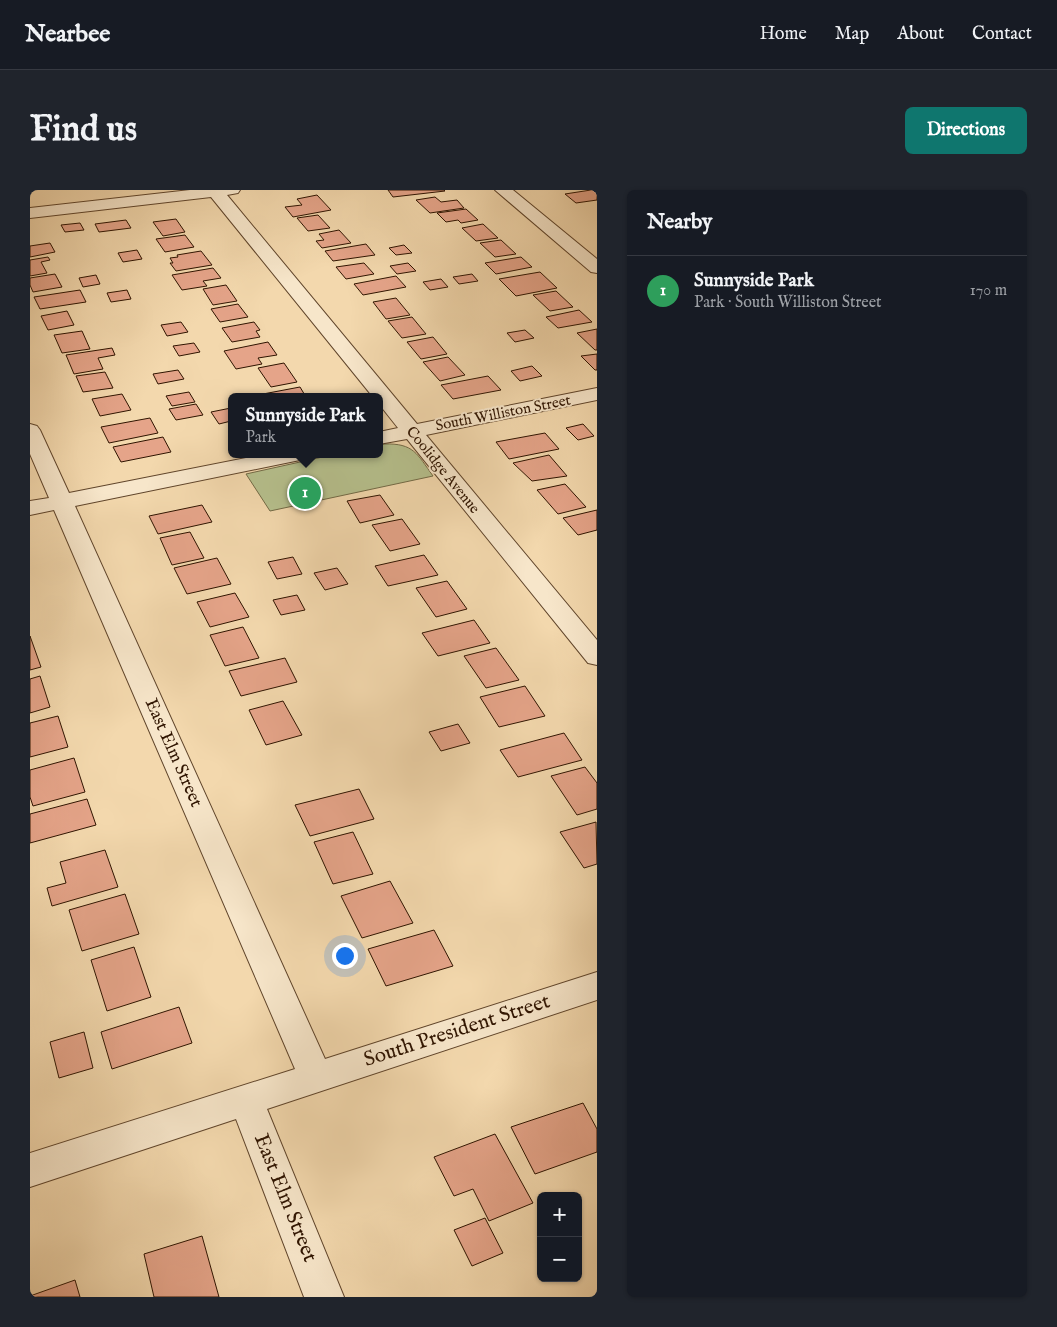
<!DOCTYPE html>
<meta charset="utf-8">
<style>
:root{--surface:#171b24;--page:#20242c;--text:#f1f3f6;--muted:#9ea1a6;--line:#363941;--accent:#0f766e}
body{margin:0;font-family:"IM FELL English",serif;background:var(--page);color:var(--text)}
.controls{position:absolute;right:15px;bottom:15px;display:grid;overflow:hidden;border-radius:8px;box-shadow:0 1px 4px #0004}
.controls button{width:45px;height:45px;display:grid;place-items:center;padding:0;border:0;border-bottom:1px solid var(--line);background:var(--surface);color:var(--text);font:25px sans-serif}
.you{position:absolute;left:314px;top:765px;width:18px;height:18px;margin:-12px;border:4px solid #fff;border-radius:50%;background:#1a73e8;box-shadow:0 0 0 8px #1a73e833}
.badge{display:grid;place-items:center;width:32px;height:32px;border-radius:50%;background:var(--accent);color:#fff;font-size:16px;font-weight:700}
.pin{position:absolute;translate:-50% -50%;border:2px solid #fff;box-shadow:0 1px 5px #0006}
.popup{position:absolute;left:198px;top:203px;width:155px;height:65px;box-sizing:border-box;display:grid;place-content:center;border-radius:8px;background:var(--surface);filter:drop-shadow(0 1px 4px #0005);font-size:16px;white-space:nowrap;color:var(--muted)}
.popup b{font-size:19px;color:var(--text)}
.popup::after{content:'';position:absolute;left:50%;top:100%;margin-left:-10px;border:10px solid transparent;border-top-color:var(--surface)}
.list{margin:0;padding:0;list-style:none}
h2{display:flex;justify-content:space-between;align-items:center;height:65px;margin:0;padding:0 20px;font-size:21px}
h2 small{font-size:16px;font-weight:400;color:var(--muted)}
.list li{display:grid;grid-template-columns:32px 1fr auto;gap:15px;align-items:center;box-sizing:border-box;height:70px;padding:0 20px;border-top:1px solid var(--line)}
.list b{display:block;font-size:19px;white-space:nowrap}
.list p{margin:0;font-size:16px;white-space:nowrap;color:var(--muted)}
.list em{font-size:16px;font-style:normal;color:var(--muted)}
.map{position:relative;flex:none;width:567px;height:1107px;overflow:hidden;border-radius:8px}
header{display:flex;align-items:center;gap:30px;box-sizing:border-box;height:70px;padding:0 25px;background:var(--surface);border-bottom:1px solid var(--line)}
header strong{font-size:24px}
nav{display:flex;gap:28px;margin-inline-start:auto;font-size:18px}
.intro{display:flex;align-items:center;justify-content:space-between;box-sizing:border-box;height:120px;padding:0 30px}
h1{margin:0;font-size:35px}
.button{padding:12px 22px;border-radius:8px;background:var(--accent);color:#fff;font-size:18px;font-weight:700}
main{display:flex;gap:30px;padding:0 30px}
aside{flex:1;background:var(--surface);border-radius:8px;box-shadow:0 1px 4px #0004}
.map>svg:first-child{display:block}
</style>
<header>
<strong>Nearbee</strong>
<nav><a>Home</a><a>Map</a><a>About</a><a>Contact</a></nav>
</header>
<div class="intro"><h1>Find us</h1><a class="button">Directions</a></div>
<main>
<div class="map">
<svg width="567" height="1107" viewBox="0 0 567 1107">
<rect width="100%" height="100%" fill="#f3d8ad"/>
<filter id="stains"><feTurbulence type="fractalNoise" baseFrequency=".004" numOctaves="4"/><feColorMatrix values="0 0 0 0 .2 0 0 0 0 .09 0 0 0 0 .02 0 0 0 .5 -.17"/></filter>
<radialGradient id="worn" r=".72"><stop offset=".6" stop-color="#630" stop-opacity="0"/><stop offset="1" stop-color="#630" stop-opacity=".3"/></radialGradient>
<!-- green -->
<path fill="#b6c08d" stroke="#726a46" d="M354,254C384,253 387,264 403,286L240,321L216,284L306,264H349V255Z"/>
<!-- building -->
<path fill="#e5a489" stroke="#2f1400" d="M358,0H414L415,1L363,7Z
M561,0H567V10L546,13L535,4Z
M287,5L301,20L263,27L255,17L272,15L267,9Z
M405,7L411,12L427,10L434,18L400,23L386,10Z
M436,19L448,30L431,33L428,30L416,32L407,23Z
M288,25L300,38L278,41L267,28Z
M146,29L155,42L133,46L123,32Z
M96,30L101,38L69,42L65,34Z
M50,33L54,40L35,42L31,35Z
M453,34L468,48L446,51L432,38Z
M309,40L321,53L292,58L286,51L294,50L289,44Z
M155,45L164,57L135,62L126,49Z
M471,50L486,64L465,67L450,53Z
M20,53L25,62L0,67V56Z
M336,54L345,65L303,71L295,61Z
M374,55L382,63L366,65L359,58Z
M107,60L112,69L93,72L88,63Z
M171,61L182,75L146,81L140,73H143L140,68L148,67L147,65Z
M18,67L20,70L11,72L17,83L0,86V70Z
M491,67L502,77L466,84L455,73Z
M334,73L344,84L316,89L306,77Z
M378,73L386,81L367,84L360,76Z
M183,78L191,88L173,91L177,96L152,100L142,85Z
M510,82L527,98L486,106L469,89Z
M25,84L32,97L3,102L0,95V88Z
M442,84L448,91L429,94L423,87Z
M66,85L70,94L53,97L49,88Z
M366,86L376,97L333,105L324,94Z
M411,89L418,97L400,100L393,92Z
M196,95L207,111L183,115L173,99Z
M50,100L56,112L10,119L4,107Z
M97,100L101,109L81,112L77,103Z
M526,101L543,117L520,121L503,105Z
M366,108L380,125L356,129L343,112Z
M208,114L218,127L190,132L181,119Z
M549,120L562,132L528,138L516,127Z
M37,121L44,135L18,140L11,126Z
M382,127L396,144L372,148L358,131Z
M151,132L158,142L137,146L131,135Z
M224,132L230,140L226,141L230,147L202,152L192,138Z
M567,139V160H565L547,143Z
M495,140L504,148L485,152L477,143Z
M52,141L60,159L32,163L24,145Z
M403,147L417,164L391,169L377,152Z
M238,152L247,165L228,168L232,174L206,179L194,161Z
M164,153L170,162L149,166L143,156Z
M82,158L85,165L68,168L73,179L44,184L36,165Z
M567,164V180H565L551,166Z
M418,167L435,185L410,191L393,172Z
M254,173L267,192L241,197L228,178Z
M502,176L512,186L490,191L481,181Z
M148,180L154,189L128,194L123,184Z
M75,182L83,198L53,202L46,186Z
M458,186L471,200L423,209L411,195Z
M270,197L276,207H235L233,204Z
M159,202L165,212L142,216L136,206Z
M92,204L101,220L70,226L62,209Z
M166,214L173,225L146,230L139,219Z
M201,218V231L189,234L181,222Z
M120,228L128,243L79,253L71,237Z
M553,234L564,246L548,250L536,238Z
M515,243L529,259L479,269L466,252Z
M133,247L141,262L91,272L83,257Z
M519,265L537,286L502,291L483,273Z
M535,294L556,317L528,324L507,300Z
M350,305L364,325L330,333L317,311Z
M172,315L182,332L128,344L119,326Z
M567,320V340L548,345L533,328Z
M372,329L390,354L360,361L342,335Z
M160,342L174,368L142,375L130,348Z
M394,365L408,385L358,396L345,376Z
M263,367L272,384L247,389L238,372Z
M187,368L201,394L157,404L144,378Z
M307,378L318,394L295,400L284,383Z
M417,391L437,419L406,427L386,398Z
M205,403L219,427L180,437L167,412Z
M267,405L275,420L251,425L243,410Z
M444,430L460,453L408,466L392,443Z
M213,437L229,468L195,476L180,445Z
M0,446L11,477L0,480Z
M466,458L489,490L456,498L434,466Z
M255,468L267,492L211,506L199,481Z
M10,486L20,517L0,523V489Z
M495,496L515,526L469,537L450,507Z
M253,511L272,545L236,555L219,520Z
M28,526L38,557L0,567V533Z
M428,534L440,553L411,561L399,542Z
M534,543L552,570L488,587L470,560Z
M44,568L55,602L3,616L0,607V580Z
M555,577L567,593V619L547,625L521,586Z
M329,599L344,629L280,646L265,615Z
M57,609L66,635L0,653V624Z
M566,632L567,674L554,678L530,642Z
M323,642L343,684L303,694L284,652Z
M75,660L88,697L22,716L17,698L36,693L30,672Z
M360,691L383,733L332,748L311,706Z
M95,704L109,744L52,761L39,720Z
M404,740L423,776L356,796L338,759Z
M104,757L121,807L77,821L61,770Z
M149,817L162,853L82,879L71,842Z
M54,842L63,878L29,888L20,852Z
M553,913L567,939V962L505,984L481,937Z
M465,944L503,1013L459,1031L443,999L424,1006L404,967Z
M455,1028L473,1063L442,1076L424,1040Z
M172,1046L189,1107H124L114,1064Z
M45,1090L50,1107H0V1106Z"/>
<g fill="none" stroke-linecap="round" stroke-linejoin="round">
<!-- minor casing -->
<g stroke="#60452b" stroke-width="2">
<path id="minor" d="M160,0H210L208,3L197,5L387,234L567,198V210L396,245L567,450V475L558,473L377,249L349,254V242L368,238L349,214V207H343L181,7L0,28V18Z
M465,0H483L567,69V83L561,82Z
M0,234L7,236L10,240L39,303L236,264H281L278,269L270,270L45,316L295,869L567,782V810L237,919L314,1107H274L206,929L0,997V963L265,879L24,320L0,325V311L19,308L0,264Z"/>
</g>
<!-- minor -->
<use href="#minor" fill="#f7e6ca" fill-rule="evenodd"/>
</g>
<g text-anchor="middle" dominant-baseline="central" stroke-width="4" stroke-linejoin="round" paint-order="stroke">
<!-- far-street labels -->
<g font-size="15" fill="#2f1400" stroke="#f7e6ca">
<text transform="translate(473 223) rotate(-11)">South Williston Street</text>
<text transform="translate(413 280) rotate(51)">Coolidge Avenue</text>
</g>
<!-- street labels -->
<g font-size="18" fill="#2f1400" stroke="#f7e6ca">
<text transform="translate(143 563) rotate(66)">East Elm Street</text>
</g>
<!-- near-street labels -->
<g font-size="21" fill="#2f1400" stroke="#f7e6ca">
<text transform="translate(427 841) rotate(-18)">South President Street</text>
<text transform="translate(255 1008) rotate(68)">East Elm Street</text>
</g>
</g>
<rect width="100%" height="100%" filter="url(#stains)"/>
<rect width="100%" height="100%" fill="url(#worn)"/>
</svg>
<div class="controls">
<button>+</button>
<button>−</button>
</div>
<div class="you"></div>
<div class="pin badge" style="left:275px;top:303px;background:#2e9e5b">1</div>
<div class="popup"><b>Sunnyside Park</b>Park</div>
</div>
<aside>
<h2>Nearby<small></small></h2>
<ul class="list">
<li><span class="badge" style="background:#2e9e5b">1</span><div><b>Sunnyside Park</b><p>Park · South Williston Street</p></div><em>170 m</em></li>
</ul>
</aside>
</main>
